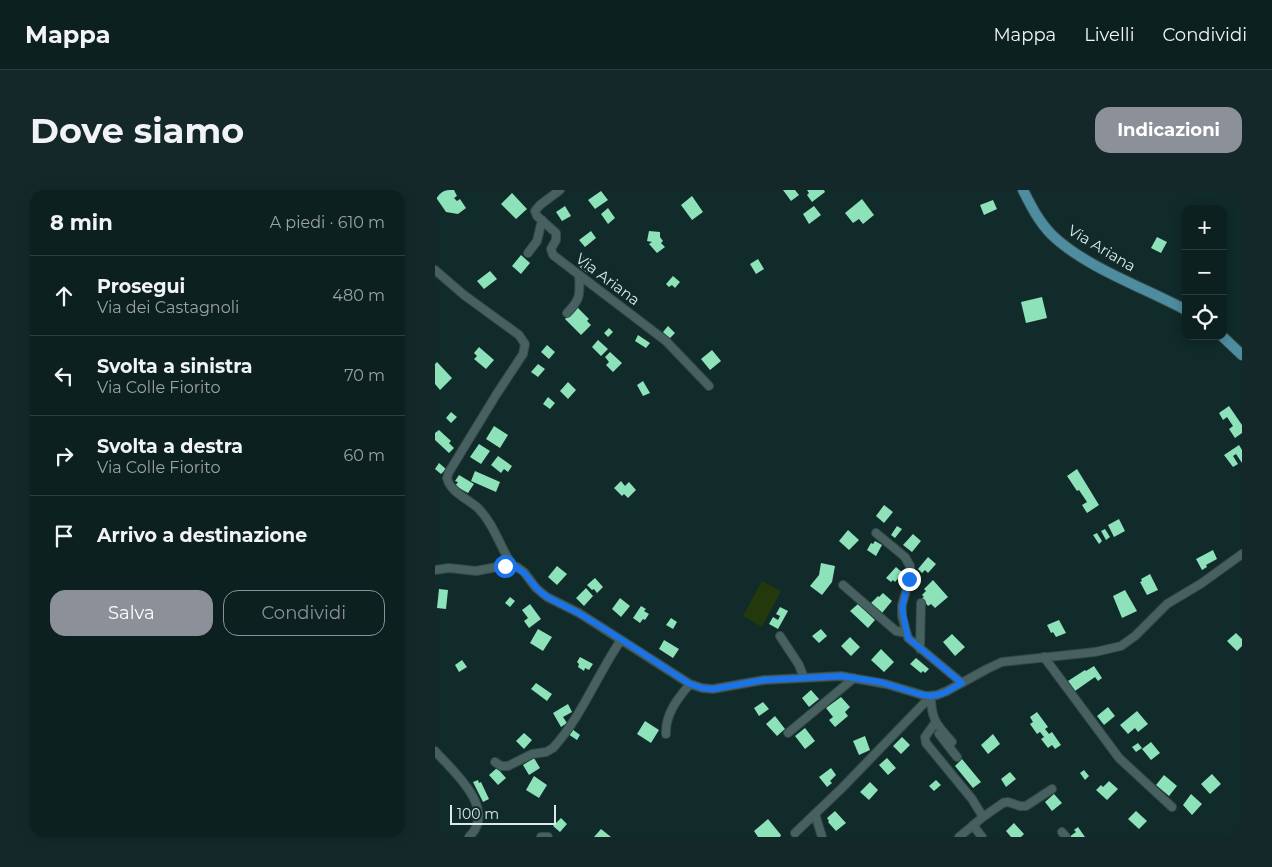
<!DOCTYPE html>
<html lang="it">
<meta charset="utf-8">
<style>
:root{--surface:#0c2020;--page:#152829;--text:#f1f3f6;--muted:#9aa3a5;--line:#2c3e3e;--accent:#8c9099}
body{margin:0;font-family:Montserrat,sans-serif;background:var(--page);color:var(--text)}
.controls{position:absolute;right:15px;top:15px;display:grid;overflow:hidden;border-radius:10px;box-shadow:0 2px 12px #0003}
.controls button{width:45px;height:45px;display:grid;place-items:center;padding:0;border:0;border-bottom:1px solid var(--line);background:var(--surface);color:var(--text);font:25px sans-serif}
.scale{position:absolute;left:15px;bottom:12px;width:106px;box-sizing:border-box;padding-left:5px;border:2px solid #dbeae9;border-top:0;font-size:14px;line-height:18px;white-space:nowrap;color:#dbeae9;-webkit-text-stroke:4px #102b2a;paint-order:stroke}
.stop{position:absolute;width:15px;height:15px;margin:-11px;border:4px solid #1a73e8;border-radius:50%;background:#fff}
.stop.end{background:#1a73e8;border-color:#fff;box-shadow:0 1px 5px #0008}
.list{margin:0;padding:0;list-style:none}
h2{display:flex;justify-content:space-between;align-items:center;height:65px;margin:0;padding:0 20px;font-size:21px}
h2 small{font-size:16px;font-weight:400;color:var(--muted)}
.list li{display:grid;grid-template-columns:32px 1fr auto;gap:15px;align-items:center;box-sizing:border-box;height:80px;padding:0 20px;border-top:1px solid var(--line)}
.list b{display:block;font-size:19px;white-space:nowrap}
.list p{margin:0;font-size:16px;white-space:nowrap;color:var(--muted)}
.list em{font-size:16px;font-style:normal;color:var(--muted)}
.actions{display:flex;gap:10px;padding:15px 20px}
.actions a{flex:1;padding:11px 0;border:1px solid var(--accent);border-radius:15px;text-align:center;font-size:18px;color:var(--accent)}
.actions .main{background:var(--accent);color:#fff}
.icon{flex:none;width:28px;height:28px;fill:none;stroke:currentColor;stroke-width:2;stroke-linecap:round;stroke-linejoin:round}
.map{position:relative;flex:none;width:807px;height:647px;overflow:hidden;border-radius:15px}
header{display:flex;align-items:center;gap:30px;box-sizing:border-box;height:70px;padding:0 25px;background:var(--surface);border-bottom:1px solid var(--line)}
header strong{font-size:24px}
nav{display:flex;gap:28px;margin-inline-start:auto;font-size:18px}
.intro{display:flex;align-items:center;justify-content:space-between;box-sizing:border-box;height:120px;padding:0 30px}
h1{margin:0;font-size:35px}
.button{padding:12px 22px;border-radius:15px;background:var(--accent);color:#fff;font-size:18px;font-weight:700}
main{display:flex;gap:30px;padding:0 30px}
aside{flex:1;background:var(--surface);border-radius:15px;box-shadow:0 2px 12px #0003}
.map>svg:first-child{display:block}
</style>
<header>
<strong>Mappa</strong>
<nav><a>Mappa</a><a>Livelli</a><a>Condividi</a></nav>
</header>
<div class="intro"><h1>Dove siamo</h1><a class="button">Indicazioni</a></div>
<main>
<aside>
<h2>8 min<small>A piedi · 610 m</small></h2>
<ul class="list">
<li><svg class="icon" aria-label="ahead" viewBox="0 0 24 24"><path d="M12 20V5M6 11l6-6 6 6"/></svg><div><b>Prosegui</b><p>Via dei Castagnoli</p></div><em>480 m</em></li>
<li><svg class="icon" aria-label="left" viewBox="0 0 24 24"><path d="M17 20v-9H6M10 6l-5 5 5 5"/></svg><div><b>Svolta a sinistra</b><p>Via Colle Fiorito</p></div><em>70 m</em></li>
<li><svg class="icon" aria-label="right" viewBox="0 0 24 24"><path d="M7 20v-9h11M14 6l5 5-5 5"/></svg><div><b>Svolta a destra</b><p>Via Colle Fiorito</p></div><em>60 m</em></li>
<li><svg class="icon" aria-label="arrive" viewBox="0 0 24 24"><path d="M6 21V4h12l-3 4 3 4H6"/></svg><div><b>Arrivo a destinazione</b></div></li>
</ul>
<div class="actions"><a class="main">Salva</a><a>Condividi</a></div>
</aside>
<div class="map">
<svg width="807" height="647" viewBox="0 0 807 647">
<rect width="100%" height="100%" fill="#102b2a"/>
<!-- green -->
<path fill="#23390c" d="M327,391L346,401L327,437L308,426Z"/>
<!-- building -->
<path fill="#8de2b9" d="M9,0H19L22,6L19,8L22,11L25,9L31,18L23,24L11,22L0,6Z
M348,0H360L364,5L356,11Z
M372,0H389L390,2L377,12L372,5L374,3Z
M166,1L173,10L160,19L153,10Z
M77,3L92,19L81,29L66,14Z
M257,6L268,22L257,30L246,15Z
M427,9L439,25L428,34L424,29L418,33L410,23Z
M558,10L562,19L549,25L545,15Z
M130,16L136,26L127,31L121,22Z
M379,16L386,25L374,34L368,24Z
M173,18L180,28L173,34L166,24Z
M156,41L161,48L150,57L144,50Z
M214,41L225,42V47L228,51L226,53L230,57L222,63L214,54L217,52L212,51Z
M722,47L732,52L726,63L716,58Z
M86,65L95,73L86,84L77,76Z
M147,66L159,74L152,83L141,74Z
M323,69L329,79L321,84L315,74Z
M55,81L62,89L49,99L42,91Z
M238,86L245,92L240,98L237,95L234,97L231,94Z
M607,107L612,128L591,133L586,112Z
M142,117L154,129L152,131L156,135L146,145L130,129Z
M233,136L240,143L234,149L228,142Z
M174,138L178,142L173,147L169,143Z
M203,145L215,153L211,158L200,151Z
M163,150L173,159L166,166L157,157Z
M112,155L120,162L114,169L106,162Z
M44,157L59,170L51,179L39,169L42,166L39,163Z
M277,160L286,171L275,180L266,169Z
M175,162L187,173L178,182L171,175L174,172L170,167Z
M2,172L17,188L5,200L0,194V174Z
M103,174L110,179L103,187L96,182Z
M208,191L215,203L208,206L202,195Z
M133,192L141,200L133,209L125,201Z
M113,207L120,213L115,219L108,214Z
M794,216L807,235V243L800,248L794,239L798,236L792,227L788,230L784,223Z
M16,222L22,227L16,233L11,228Z
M59,236L73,245L65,258L51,249Z
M4,240L16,251L14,253L19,258L14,263L0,250V243Z
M44,254L55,261L46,274L35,267Z
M804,255L807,260V273L801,264L798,266L803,274L798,277L789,265Z
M63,266L77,276L73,282L69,279L66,283L56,275Z
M4,273L11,279L6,284L0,279Z
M642,279L664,315L652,323L647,315L652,312L644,300L642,301L632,286Z
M40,281L65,292L61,302L36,291Z
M24,285L39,294L33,303L20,296L23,292L20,291Z
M186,291L190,296L194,292L201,300L193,308L189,304L187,306L179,298Z
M449,315L458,322L449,333L441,326Z
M684,329L690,341L679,347L673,335Z
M462,336L467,339L460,348L456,345Z
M670,339L675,347L671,350L666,341Z
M413,340L424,350L414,360L404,351Z
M662,343L667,351L664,354L658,345Z
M478,344L486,351L477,362L468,355Z
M440,351L447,355L441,366L432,360L436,353L438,354Z
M778,360L782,369L771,375L772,377L767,380L761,369Z
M493,367L501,374L493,383L490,380L487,383L483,379Z
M386,373L400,376L397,392L387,405L375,396L384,385Z
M122,376L132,384L122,395L113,387Z
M461,377L468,383L460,392L458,390L456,392L451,388Z
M715,384L723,400L712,405L705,392L707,391L706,389Z
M160,388L168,397L162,403L159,399L157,400L152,395Z
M498,390L513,407L500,418L496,414L493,416L487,408L489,407L487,405L491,401L489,399Z
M151,398L158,406L149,416L141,408Z
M4,399L13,400L11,419L2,418Z
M690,400L702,421L687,428L678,406Z
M448,403L457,411L447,423L436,413L443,406L444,407Z
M75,407L80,411L75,417L70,413Z
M185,408L195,416L186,427L177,419Z
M95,414L106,429L94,438L89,431L93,428L87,420Z
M423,414L440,430L433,438L415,421Z
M206,416L211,419L209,421L214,424L210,430L208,429L205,433L198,428Z
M345,417L353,421L343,439L334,434L338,427L343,430L345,426L341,424Z
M236,428L242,432L238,439L231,435Z
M624,430L631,443L621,447L618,442L616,443L612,435Z
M103,439L117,447L108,461L95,453Z
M386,439L392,446L384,453L377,446Z
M801,443L807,449V456L802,461L792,451Z
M517,444L530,457L520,466L508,452Z
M415,447L425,457L416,466L406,456Z
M229,450L244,459L238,468L224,459Z
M446,459L459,472L449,482L436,470Z
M145,467L158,474L154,480L150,478L149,481L143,477L144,474L142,472Z
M481,468L494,479L490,483L488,481L486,483L475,474Z
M27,470L32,477L24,482L20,475Z
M659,476L667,488L663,491L660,487L640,501L633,491L650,480L651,481Z
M101,493L117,504L112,511L96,499Z
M376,500L384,509L374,517L367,508Z
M406,507L415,517L410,522L413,526L400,537L394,530L398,527L391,518Z
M328,512L334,519L324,526L319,518Z
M133,514L137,522L128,527L132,533L126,537L118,523Z
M673,517L680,526L669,535L662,526Z
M702,521L713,534L703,542L700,538L693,544L685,535Z
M602,522L613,537L610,539L614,544L617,542L626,555L620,559L617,555L613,558L606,549L609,547L605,542L602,544L595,534L598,532L595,527Z
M340,526L350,539L342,546L331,534Z
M210,531L224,540L216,553L202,544Z
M370,538L380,551L370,559L360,546Z
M137,539L145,545L142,550L133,544Z
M89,543L97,550L89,559L81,551Z
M558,544L565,554L553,564L546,555Z
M430,546L435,560L424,565L418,551Z
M467,547L475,555L466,564L458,556Z
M716,552L725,563L716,570L707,559Z
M703,553L707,558L701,562L697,557Z
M99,568L105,578L94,585L88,575Z
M452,568L461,578L453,585L444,575Z
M527,569L546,592L538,598L520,576Z
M62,578L71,588L63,595L54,585Z
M396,578L401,585L395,591L397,593L392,597L384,587Z
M649,580L654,586L650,590L645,583Z
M575,582L581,589L571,597L566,589Z
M777,584L786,594L775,604L766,594Z
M729,585L742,596L734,606L721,595Z
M99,586L112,595L104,608L91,600Z
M43,590L44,593L46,592L54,609L48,612L38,592Z
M501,590L506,595L499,601L494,596Z
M674,591L683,599L672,610L661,600L666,595L668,597Z
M435,592L443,600L434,610L425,602Z
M619,604L627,613L617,621L610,612Z
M756,604L767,614L757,625L748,615Z
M400,621L411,633L401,641L393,632L394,631L392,628Z
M701,621L712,631L704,639L693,629Z
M126,628L132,634L125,642L118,636Z
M333,629L346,645L345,647H323L319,641Z
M579,633L589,644L586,647H576L571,641Z
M643,637L650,647H634L641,642L639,640Z
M166,639L176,647H159Z"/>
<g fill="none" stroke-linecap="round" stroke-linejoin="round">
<!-- minor casing -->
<g stroke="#354746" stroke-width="10">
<path id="minor" d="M125,0L105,15L100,21L102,26L121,43V50L116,59L118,65L231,151L274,196
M93,63L102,51L107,30
M0,80L29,105L84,145L90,154L88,164L61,205L14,282L12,288C15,302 33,309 43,318C59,334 65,357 77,375
M132,123C146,109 145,104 144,85
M441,343L470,367L475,376V387L467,415V426L473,448L527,493
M0,380L14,378L41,381L72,375L82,377L89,382L101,398L112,407L144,423L255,494L267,498L278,499L329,490L406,486L451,494L491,506L502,505L512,501L552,479L567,472L660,462L686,456L700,446L732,414L767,393L807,364
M408,395L461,441L471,443
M345,446L364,475L369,488
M485,459L486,413
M609,467L684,568L737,617
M496,506C496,530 502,535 517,552
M500,533L490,547L491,553L537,609L548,627L524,647
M353,543L419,488
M231,544C230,524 243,508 255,494
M504,544L522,567
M0,561C18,581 63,619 34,647
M60,572L66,576H73L97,564L111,562L118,558C147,526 162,485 186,450
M380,624L387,647
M548,627L568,613L573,612L585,616H591L617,599
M538,635L547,647
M627,642L631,647
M360,643L407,598L496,506
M106,647H113"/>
</g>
<!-- major casing -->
<g stroke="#354746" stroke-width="12">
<path id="major" d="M588,0C596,16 604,32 617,45C650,77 710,98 751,120
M787,146L807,165"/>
</g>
<!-- minor -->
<use href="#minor" stroke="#466160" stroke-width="8"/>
<!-- major -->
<use href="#major" stroke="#4e8da0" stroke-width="10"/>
</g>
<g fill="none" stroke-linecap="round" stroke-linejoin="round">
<!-- route -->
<path stroke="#1a73e8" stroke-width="6" d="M70,376C88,373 95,394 108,404C119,412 133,417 145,424C183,446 219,471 255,494L267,498L278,499L329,490L406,486L445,492L484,504L496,506L509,503L527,493L473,448L467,418L474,389"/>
</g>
<g text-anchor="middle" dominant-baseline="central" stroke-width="5" stroke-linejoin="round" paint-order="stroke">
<!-- street labels -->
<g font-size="15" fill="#dbeae9" stroke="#102b2a">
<text transform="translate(667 58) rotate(31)">Via Ariana</text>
<text transform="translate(173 89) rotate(37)">Via Ariana</text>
</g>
</g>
</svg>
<div class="controls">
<button>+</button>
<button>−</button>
<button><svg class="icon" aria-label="locate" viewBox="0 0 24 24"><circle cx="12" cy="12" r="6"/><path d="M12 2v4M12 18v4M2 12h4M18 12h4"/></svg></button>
</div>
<div class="scale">100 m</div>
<div class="stop" style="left:70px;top:376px"></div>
<div class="stop end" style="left:474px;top:389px"></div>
</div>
</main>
